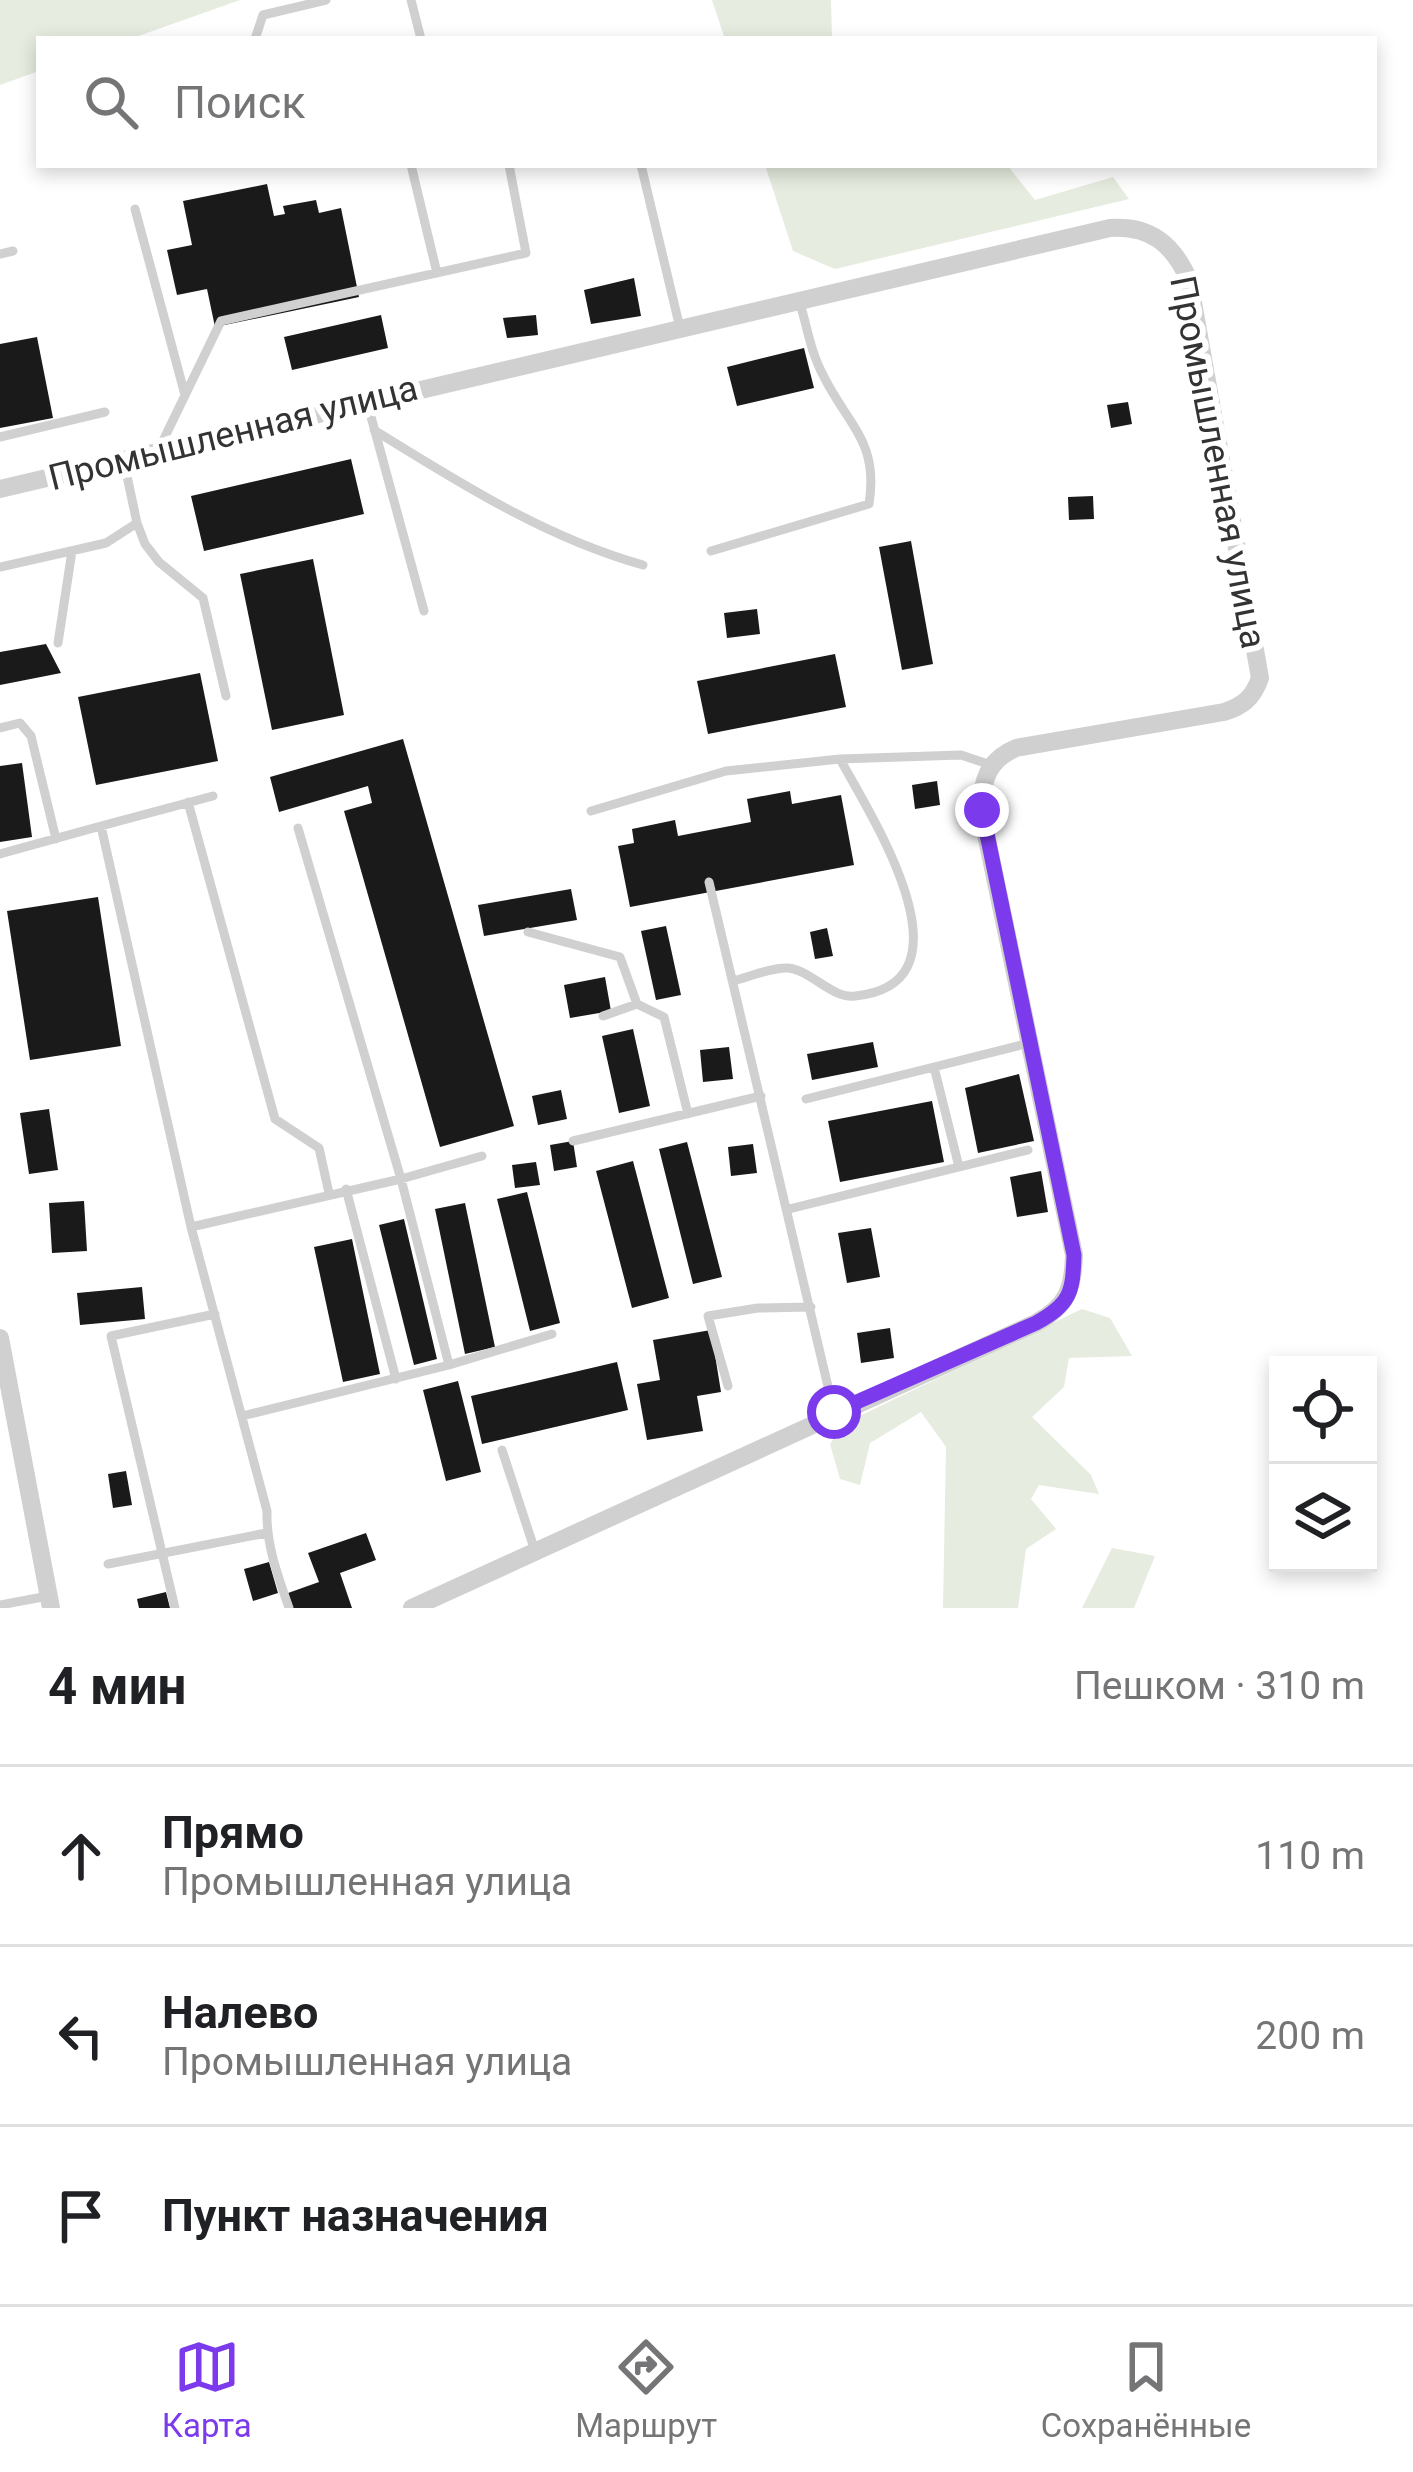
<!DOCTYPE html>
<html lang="ru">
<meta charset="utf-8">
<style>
:root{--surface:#fff;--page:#f6f6f6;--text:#202124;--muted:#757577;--line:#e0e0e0;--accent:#7c3aed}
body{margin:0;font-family:Roboto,sans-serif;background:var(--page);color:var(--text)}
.controls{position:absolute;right:36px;bottom:36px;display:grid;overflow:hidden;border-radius:0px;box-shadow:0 6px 18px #0003}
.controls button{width:108px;height:108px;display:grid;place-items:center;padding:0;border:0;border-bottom:3px solid var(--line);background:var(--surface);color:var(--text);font:60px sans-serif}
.stop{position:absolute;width:36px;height:36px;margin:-27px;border:9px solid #7c3aed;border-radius:50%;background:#fff}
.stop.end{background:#7c3aed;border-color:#fff;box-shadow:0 3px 12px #0008}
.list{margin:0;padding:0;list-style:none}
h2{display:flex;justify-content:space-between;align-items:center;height:156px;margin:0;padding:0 48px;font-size:51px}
h2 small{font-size:39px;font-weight:400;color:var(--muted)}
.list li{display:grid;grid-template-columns:78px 1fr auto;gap:36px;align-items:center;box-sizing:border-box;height:180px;padding:0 48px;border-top:3px solid var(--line)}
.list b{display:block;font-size:45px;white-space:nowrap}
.list p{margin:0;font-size:39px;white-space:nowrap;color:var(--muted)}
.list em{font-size:39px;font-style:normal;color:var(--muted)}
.icon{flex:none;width:66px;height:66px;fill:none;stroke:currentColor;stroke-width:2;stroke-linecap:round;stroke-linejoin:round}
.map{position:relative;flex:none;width:1413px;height:1608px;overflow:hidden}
.search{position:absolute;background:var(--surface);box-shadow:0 6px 18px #0003;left:36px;right:36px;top:36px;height:132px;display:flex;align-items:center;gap:30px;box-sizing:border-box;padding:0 42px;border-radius:0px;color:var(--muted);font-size:45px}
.sheet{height:696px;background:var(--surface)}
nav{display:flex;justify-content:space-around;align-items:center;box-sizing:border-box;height:168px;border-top:3px solid var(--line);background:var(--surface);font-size:33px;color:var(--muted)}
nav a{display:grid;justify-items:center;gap:6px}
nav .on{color:var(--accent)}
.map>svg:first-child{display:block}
</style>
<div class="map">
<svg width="1413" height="1608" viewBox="0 0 1413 1608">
<rect width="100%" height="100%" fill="#fff"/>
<!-- green -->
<path fill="#e6ecdf" d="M0,0H240L130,39H39V71L0,85Z
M712,0H831L832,39H725Z
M765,165H1007L1035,200L1113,177L1129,199L835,269L793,251Z
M1082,1309L1110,1318L1132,1356L1069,1358L1064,1387L1032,1417L1091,1475L1099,1494L1039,1485L1031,1499L1056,1529L1026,1549L1018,1608H943L946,1447L921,1412L870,1443L860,1485L840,1479L830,1444L845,1423Z
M1112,1548L1155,1556L1134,1608H1082Z"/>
<!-- building -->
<path fill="#1a1a1a" d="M267,184L274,216L285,214L283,206L316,200L319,213L341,208L359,297L215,327L207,289L177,295L167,250L192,245L183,201Z
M634,278L641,316L591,324L584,290Z
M381,315L388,348L292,370L284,337Z
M536,315L538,335L507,338L503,318Z
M37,337L53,418L0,428V344Z
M804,348L814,388L737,406L727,367Z
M1128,402L1132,424L1111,428L1107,405Z
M351,459L364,514L204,551L191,496Z
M1093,496L1094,519L1069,520L1068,497Z
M911,541L933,664L902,670L879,547Z
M313,559L344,715L272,730L240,574Z
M757,609L760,634L727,638L724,613Z
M46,644L61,673L0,685V652Z
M835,654L846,707L708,734L697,681Z
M200,673L218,761L96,785L78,697Z
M403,739L514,1126L440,1147L344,811L372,803L368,786L279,812L270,777Z
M22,763L32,837L0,842V766Z
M937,781L940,805L915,809L912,785Z
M790,791L792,804L841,795L854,865L630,907L618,846L634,843L632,829L675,820L678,836L751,822L747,799Z
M571,889L577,920L484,936L478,905Z
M98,897L121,1046L30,1060L7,911Z
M666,926L681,995L656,1000L641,931Z
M827,928L833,956L815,959L810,932Z
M605,977L611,1011L570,1018L564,985Z
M633,1029L650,1106L619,1113L602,1036Z
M873,1042L878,1067L812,1080L807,1054Z
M729,1047L733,1079L703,1082L700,1050Z
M1019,1074L1034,1141L978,1153L965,1088Z
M561,1090L567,1119L538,1125L532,1096Z
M932,1101L944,1162L840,1182L828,1121Z
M49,1109L58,1170L29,1174L20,1113Z
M573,1141L577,1167L554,1171L550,1145Z
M687,1142L722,1277L693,1284L659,1149Z
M753,1144L757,1173L731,1176L728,1147Z
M633,1161L669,1298L632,1308L596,1171Z
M536,1162L540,1185L515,1188L512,1165Z
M1041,1171L1048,1212L1017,1217L1010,1177Z
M527,1192L560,1323L530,1331L497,1199Z
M84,1201L87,1251L52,1253L49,1203Z
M465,1203L495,1347L465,1354L435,1209Z
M404,1219L437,1359L414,1365L379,1225Z
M871,1228L880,1277L847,1283L838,1233Z
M352,1239L380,1374L343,1382L314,1247Z
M142,1287L145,1319L80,1325L77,1293Z
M890,1328L894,1358L861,1363L857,1333Z
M711,1330L721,1392L697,1396L703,1431L647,1440L637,1384L660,1380L653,1340Z
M617,1362L628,1410L482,1444L471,1396Z
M458,1381L481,1472L446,1481L423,1390Z
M126,1471L132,1505L113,1508L108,1474Z
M366,1533L376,1560L340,1573L352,1608H293L288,1593L319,1582L308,1553Z
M269,1562L278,1593L253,1601L244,1569Z
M166,1592L170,1608H139L137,1599Z"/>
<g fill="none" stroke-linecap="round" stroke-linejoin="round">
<!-- service -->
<path stroke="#d0d0d0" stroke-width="9" d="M411,0L421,39
M255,39L263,15L326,0
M411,165L437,273
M641,165L680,328
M135,209L185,395
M0,254L13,251
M367,402L424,611
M374,430C458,482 546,538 643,565
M0,437L105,412
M159,449L221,321L526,253L509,165
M124,462L137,523L145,544L159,562L203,598L226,696
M711,551L869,504C879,441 848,426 823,375C811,353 807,327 800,303
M0,567L106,543L137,523
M58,643L72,551
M0,728L20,723L31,736L56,839
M188,802L275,1119L319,1148L329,1193
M591,811L726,771L840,759
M101,826L213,796
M298,828L401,1179L449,1365
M0,854L101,826L191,1227L401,1179L482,1156
M709,882L834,1412
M528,932L620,957L637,1004L664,1017L688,1114
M733,981C749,977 772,967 788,968C811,970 832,999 855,996C980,984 870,814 840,759L961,755L991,765
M603,1016L637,1004
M806,1099L934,1067
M573,1141L761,1096
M959,1167L934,1067L1029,1043
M346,1189L396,1379
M789,1209L1028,1150
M191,1227L267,1511C266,1545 278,1576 289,1608
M728,1386L708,1316L758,1308L811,1307
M242,1416L449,1365L552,1334
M502,1450L535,1551
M108,1564L266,1533
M0,1605L48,1596
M175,1608L111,1336L215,1314"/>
<!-- minor -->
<path stroke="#d0d0d0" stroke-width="18" d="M0,489L1110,228C1150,225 1173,244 1189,280L1260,678C1253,698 1243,706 1224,712L1016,748C982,762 979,792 984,825L1074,1255C1073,1290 1067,1306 1036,1323L412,1608
M0,1338L51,1608"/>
</g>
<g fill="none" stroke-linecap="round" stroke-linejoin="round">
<!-- route -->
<path stroke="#7c3aed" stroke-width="15" d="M834,1412L1036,1323C1070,1304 1073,1293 1074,1255L982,810"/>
</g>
<g text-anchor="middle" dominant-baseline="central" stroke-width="12" stroke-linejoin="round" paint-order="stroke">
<!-- street labels -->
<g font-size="36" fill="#333" stroke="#fff">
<text transform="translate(233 433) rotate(-14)">Промышленная улица</text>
<text transform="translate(1218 462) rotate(79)">Промышленная улица</text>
</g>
</g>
</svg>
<div class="controls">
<button><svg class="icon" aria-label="locate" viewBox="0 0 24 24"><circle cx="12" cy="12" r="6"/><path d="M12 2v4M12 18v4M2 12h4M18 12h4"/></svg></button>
<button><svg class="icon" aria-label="layers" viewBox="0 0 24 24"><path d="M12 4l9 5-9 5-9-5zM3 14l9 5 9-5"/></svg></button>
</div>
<div class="stop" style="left:834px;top:1412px"></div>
<div class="stop end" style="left:982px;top:810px"></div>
<div class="search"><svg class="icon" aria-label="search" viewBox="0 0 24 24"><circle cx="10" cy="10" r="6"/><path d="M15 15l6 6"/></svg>Поиск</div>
</div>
<section class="sheet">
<h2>4 мин<small>Пешком · 310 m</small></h2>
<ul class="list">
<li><svg class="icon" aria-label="ahead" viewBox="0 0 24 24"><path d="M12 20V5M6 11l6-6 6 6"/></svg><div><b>Прямо</b><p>Промышленная улица</p></div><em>110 m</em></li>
<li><svg class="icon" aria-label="left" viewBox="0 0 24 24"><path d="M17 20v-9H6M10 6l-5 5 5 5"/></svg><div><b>Налево</b><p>Промышленная улица</p></div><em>200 m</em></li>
<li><svg class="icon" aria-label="arrive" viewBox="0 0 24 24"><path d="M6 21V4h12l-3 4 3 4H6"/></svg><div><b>Пункт назначения</b></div></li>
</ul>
</section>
<nav>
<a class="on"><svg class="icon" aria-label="map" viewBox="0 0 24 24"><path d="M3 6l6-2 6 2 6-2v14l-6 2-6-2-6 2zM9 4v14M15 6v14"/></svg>Карта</a>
<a><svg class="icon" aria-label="directions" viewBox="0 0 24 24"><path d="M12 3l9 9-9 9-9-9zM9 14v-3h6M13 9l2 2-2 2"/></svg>Маршрут</a>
<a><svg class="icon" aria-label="saved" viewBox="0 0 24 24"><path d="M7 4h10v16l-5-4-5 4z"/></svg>Сохранённые</a>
</nav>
